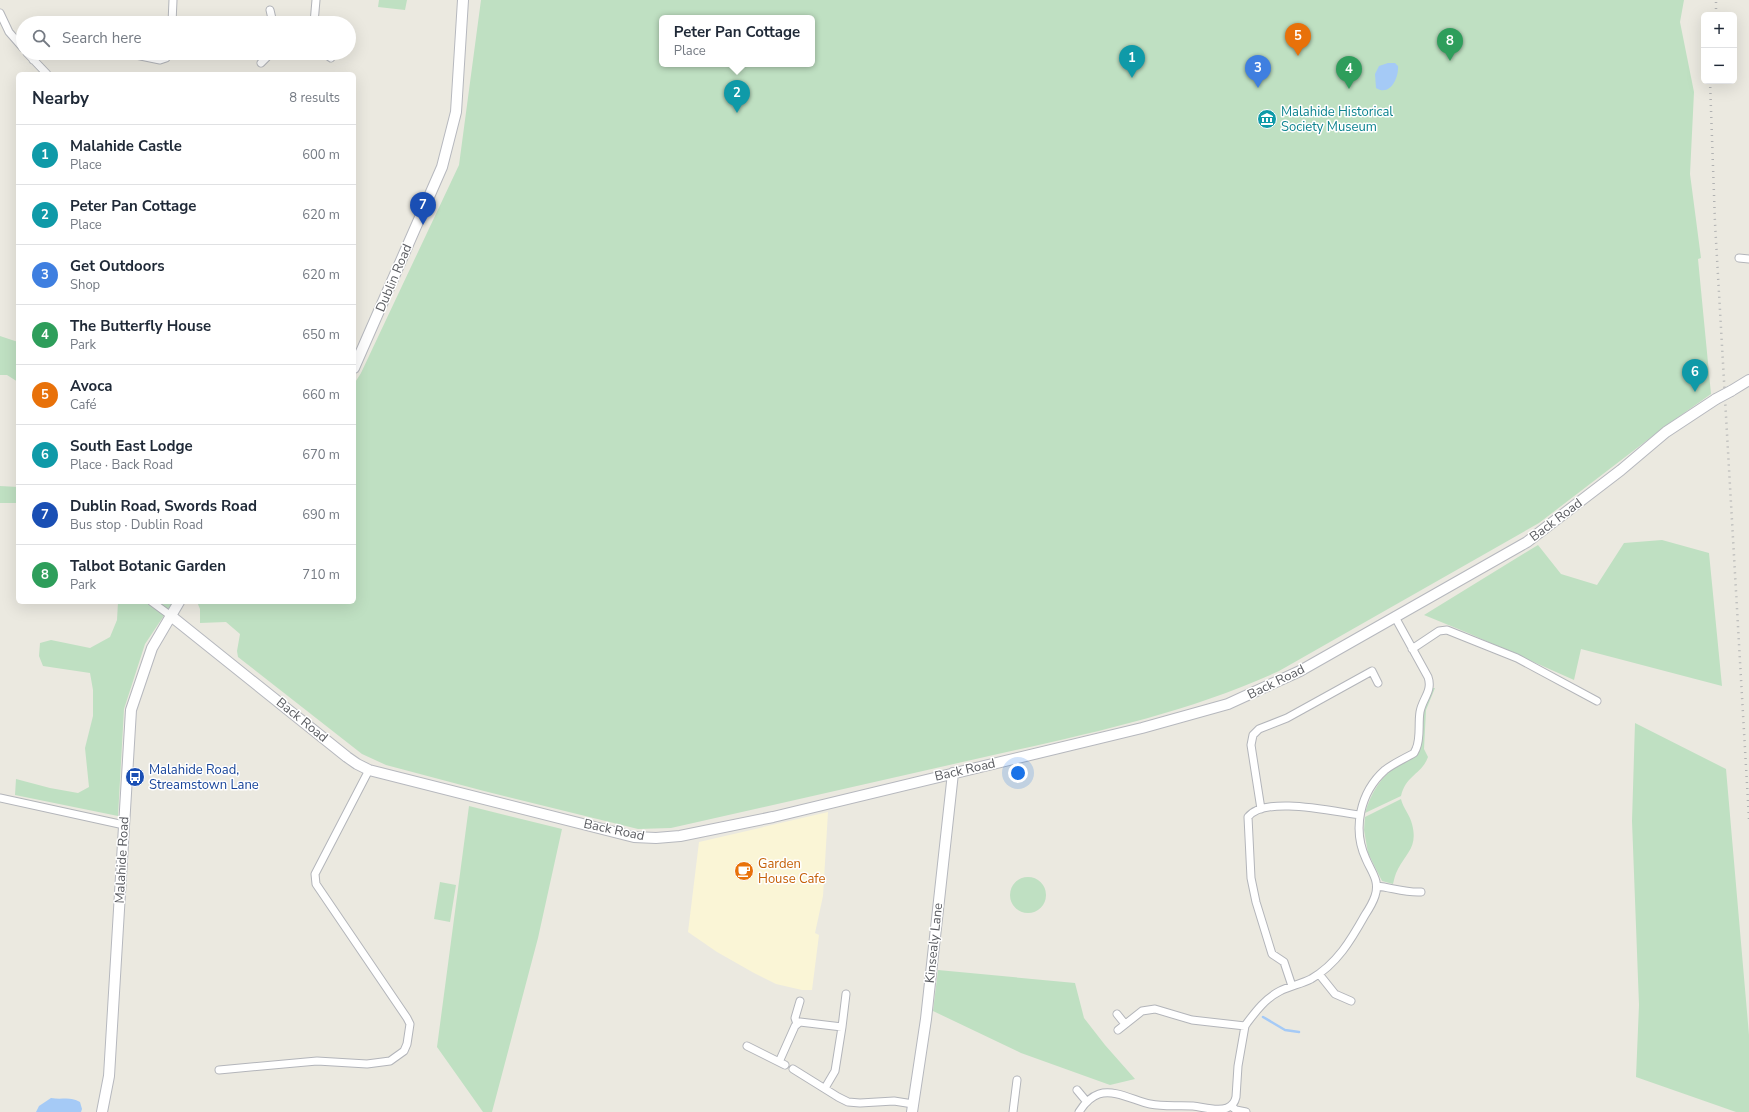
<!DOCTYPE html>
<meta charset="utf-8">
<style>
:root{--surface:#fff;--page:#f2f2f3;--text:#1f2937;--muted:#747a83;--line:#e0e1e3;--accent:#111827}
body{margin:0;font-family:"Nunito Sans",sans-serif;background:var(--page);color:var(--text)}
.controls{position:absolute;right:12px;top:12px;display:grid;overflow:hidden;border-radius:6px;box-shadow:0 4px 16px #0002}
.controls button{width:36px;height:36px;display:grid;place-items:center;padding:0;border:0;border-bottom:1px solid var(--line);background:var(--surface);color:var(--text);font:20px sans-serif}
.you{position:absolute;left:1018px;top:773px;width:14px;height:14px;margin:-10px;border:3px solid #fff;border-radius:50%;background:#1a73e8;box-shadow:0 0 0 6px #1a73e833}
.badge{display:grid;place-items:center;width:26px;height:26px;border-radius:50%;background:var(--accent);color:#fff;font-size:13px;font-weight:700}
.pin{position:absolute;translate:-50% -33px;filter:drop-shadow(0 1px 2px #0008)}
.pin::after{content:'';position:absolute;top:21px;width:14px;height:12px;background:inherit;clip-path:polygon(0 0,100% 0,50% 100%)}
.popup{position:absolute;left:659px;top:15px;width:156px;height:52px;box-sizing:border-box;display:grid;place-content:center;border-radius:6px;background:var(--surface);filter:drop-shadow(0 1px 3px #0005);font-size:13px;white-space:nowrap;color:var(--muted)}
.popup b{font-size:15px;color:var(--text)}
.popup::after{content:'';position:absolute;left:50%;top:100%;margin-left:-8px;border:8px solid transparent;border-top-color:var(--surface)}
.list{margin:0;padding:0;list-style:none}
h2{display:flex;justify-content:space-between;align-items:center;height:52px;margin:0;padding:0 16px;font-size:17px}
h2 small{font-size:13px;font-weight:400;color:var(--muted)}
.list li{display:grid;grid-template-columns:26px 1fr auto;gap:12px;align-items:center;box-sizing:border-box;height:60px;padding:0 16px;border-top:1px solid var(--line)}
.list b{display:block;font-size:15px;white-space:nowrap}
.list p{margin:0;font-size:13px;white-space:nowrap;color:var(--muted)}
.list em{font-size:13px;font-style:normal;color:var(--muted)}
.icon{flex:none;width:22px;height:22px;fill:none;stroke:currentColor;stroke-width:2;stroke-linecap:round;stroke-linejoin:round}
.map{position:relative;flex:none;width:1749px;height:1112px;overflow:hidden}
.search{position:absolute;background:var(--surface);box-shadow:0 4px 16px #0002;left:16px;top:16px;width:340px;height:44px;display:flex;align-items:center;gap:10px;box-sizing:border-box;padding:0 14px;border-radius:22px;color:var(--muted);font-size:15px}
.panel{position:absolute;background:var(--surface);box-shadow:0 4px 16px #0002;left:16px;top:72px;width:340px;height:532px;border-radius:6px}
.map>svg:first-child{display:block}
</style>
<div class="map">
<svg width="1749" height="1112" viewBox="0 0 1749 1112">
<rect width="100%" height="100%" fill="#ebe9e0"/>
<!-- commercial -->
<path fill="#faf5d6" d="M828,812L823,896L815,933L819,935L812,990H802L776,984L754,973L717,952L688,932L699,842Z"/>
<!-- green -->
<path fill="#bfe0c2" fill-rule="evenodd" d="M379,0H407L405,10L378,7Z
M481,0H1684L1680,22L1694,92L1690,174L1701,258L1698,259L1711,394L1667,425L1539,523L1279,671C1188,713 1087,734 989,756C883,780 777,804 671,828L638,829L484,791L386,765L362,754L238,657L237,651L240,634L226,622L200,623V609L197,602H354V384L361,373L459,165ZM662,18H812V64H662Z
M0,336L18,342V382L7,375H0Z
M0,486L18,487L17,503H0Z
M1662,540L1709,553L1722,686L1581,649L1574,680L1468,633L1424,615L1538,545L1561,574L1597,585L1624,543Z
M118,602H173L145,644L124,709L118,816L15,795L16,779L50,788L78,793L89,787L85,748L93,716V690L90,673L43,666L39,656L40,643L51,640L90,648L110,637L117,620Z
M1433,688H1435L1426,710L1424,749L1428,757C1422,774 1406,775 1401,796L1365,813C1371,793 1381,776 1399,764C1406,760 1415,757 1419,750L1423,711Z
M1635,723L1726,769L1749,1035V1112H1736L1636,1077L1639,1005L1632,821Z
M1401,799C1403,808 1410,815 1412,824C1418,847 1407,852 1398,869C1395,874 1394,880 1393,884L1382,881L1368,853L1364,830L1365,817Z
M469,806L562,829L538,938L492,1112H483L437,1047Z
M1010 895a18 18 0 1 1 36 0a18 18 0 1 1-36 0Z
M440,882L456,885L450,922L434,919Z
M938,970L1075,983L1084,1018L1105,1045L1135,1079L1110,1085L1021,1053L933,1011Z"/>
<!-- water -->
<path fill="#a5caf6" d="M1388,63H1395L1398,66C1399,78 1390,97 1376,88L1375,74L1379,66Z
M51,1098C63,1100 70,1096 80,1102L82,1109L81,1112H36L39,1106Z"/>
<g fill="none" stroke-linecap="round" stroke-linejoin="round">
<!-- stream -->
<path stroke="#a5caf6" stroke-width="2.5" d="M1263,1017L1285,1030L1299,1032"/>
<!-- street casing -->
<g stroke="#b3b5ba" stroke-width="9">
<path id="street" d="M270,10L273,23
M0,13L9,32L23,48
M172,23L173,0
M314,23L316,0
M27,53L47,74
M126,53L160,60L166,58L170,53
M324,53L331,58
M33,60L40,53
M261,63L271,53
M1739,258L1749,259
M152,602L171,616
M1412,649L1439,631L1447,630L1517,658L1597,701
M0,798L124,825
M1261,809L1251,745L1253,735L1259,729L1287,718L1372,671L1378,683
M1377,886C1393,888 1406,893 1421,892
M1319,974L1335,994L1351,1001
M1292,986L1284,962L1272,954L1256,902L1251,878L1248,817C1265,795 1335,812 1360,815
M1117,1014L1125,1024
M797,1024L795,1018L800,1001
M842,1027L846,994
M1118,1030L1142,1011L1155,1009L1192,1020L1245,1026
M747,1046L785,1065
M779,1062L795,1026L800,1022L842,1027L835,1071L825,1088
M793,1069L838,1097L848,1102L860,1103L894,1101L913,1104
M219,1070L317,1061L367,1064L390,1061L404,1051L407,1044L410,1024L407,1018L316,884L315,874L369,770
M1077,1090L1087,1102
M1231,1106L1236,1110L1246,1112
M1013,1112L1017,1080
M1079,1112C1084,1104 1090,1097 1099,1094C1115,1089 1135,1101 1150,1104C1165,1107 1179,1105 1193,1106C1203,1107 1217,1112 1227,1108C1232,1106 1235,1102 1236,1097L1238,1066L1245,1026L1247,1023C1256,1011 1266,998 1280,991C1290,986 1301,984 1311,979C1337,964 1351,940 1365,915C1369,909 1373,902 1375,896C1380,881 1372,873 1366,859C1352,829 1360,792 1385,770C1394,763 1404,759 1414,753L1416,749C1421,738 1418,724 1420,712C1422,699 1433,691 1428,677L1395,617"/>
</g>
<!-- secondary casing -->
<g stroke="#b6b8be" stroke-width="12">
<path id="secondary" d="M354,368L442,167L456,112L463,0
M1731,391L1749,380
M171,616L347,757L357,764L369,770L634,837L656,838L680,836L773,817L1142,728L1228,704L1300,671L1527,542L1621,470L1666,432L1716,399
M102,1112L109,1076L131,710L152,648L179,602
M912,1112L926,1019L953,773"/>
</g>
<!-- street -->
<use href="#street" stroke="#fff" stroke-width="7"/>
<!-- secondary -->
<use href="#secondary" stroke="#fff" stroke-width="10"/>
<!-- rail -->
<path stroke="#b1b2b2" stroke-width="2.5" stroke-dasharray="1 5" stroke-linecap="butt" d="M1716,15V0
M1710,81L1715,223L1749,819"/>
<!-- secondary-bridge casing -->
<g stroke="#b6b8be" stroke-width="12" stroke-linecap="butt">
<path id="secondary-bridge" d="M1716,399L1731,391"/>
</g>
<!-- secondary-bridge -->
<use href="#secondary-bridge" stroke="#fff" stroke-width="10"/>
</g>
<!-- icons -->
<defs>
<g id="museum-disc" transform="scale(1)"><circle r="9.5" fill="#0f9aa8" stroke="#fff"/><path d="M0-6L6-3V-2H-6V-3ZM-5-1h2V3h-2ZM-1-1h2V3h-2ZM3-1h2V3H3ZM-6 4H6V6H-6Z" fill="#fff"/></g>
<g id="bus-disc" transform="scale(1)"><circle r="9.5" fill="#1a4fb4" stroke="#fff"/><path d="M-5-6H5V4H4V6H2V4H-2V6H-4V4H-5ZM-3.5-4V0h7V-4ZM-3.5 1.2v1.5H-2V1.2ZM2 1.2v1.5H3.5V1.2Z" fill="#fff"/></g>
<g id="cafe-disc" transform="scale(1)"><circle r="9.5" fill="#e8710a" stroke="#fff"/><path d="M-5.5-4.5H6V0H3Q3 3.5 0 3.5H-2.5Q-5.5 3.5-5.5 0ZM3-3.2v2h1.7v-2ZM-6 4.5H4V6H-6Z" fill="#fff"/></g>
</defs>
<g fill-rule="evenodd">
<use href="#museum-disc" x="1267" y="119"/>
<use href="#bus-disc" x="135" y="777"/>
<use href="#cafe-disc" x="744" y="871"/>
</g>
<g text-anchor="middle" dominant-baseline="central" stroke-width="3" stroke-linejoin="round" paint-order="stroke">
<!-- culture labels -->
<g font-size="13" fill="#0d838f" stroke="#fff" text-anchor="start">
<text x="1281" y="112">Malahide Historical<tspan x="1281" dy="15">Society Museum</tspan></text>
</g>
<!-- street labels -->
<g font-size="13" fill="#595b60" stroke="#fff">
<text transform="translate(394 278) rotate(-67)">Dublin Road</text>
<text transform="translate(1556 520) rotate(-37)">Back Road</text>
<text transform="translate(1276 682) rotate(-26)">Back Road</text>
<text transform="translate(302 720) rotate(39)">Back Road</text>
<text transform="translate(965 770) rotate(-13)">Back Road</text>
<text transform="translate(614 830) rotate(12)">Back Road</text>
<text transform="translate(122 860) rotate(-87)">Malahide Road</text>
<text transform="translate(934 943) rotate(-84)">Kinsealy Lane</text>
</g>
<!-- transit labels -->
<g font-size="13" fill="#164399" stroke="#fff" text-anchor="start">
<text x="149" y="770">Malahide Road,<tspan x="149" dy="15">Streamstown Lane</tspan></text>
</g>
<!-- food labels -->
<g font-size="13" fill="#c56008" stroke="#fff" text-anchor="start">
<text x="758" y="864">Garden<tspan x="758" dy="15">House Cafe</tspan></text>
</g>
</g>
</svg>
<div class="controls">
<button>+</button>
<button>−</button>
</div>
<div class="you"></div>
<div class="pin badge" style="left:1132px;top:78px;background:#0f9aa8">1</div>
<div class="pin badge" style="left:737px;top:113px;background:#0f9aa8">2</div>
<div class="popup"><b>Peter Pan Cottage</b>Place</div>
<div class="pin badge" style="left:1258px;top:88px;background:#3f7fe0">3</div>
<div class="pin badge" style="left:1349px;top:89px;background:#2e9e5b">4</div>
<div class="pin badge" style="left:1298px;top:56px;background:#e8710a">5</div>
<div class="pin badge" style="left:1695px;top:392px;background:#0f9aa8">6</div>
<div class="pin badge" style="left:423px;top:225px;background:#1a4fb4">7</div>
<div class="pin badge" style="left:1450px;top:61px;background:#2e9e5b">8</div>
<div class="search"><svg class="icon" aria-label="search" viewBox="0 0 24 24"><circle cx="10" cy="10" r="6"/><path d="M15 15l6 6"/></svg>Search here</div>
<section class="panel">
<h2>Nearby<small>8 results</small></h2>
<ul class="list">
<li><span class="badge" style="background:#0f9aa8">1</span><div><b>Malahide Castle</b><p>Place</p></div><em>600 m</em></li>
<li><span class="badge" style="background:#0f9aa8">2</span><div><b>Peter Pan Cottage</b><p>Place</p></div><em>620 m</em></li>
<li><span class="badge" style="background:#3f7fe0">3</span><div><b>Get Outdoors</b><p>Shop</p></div><em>620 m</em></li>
<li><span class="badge" style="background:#2e9e5b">4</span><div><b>The Butterfly House</b><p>Park</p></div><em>650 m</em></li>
<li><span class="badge" style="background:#e8710a">5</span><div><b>Avoca</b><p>Café</p></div><em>660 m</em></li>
<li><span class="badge" style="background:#0f9aa8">6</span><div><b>South East Lodge</b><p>Place · Back Road</p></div><em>670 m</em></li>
<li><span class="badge" style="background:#1a4fb4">7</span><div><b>Dublin Road, Swords Road</b><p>Bus stop · Dublin Road</p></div><em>690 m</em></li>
<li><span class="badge" style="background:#2e9e5b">8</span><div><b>Talbot Botanic Garden</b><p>Park</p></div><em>710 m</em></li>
</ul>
</section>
</div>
